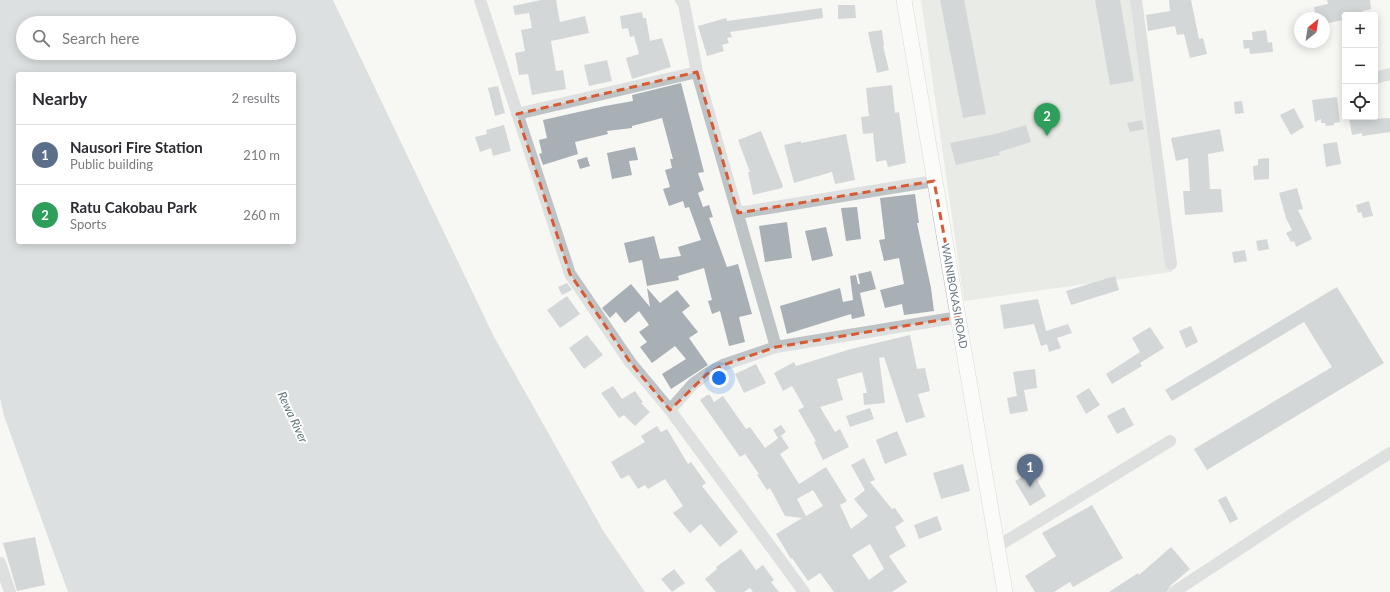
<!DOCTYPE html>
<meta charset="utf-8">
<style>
:root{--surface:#fff;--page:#f2f2f3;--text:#2b2b33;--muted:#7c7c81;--line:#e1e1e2;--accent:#ea580c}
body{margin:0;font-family:Lato,sans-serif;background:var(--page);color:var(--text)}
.controls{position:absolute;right:12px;top:12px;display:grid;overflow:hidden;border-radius:4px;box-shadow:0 2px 10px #0003}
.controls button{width:36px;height:36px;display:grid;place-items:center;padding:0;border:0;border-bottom:1px solid var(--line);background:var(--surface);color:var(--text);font:20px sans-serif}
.compass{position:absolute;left:1294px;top:12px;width:36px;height:36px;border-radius:50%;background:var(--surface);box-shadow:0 2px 10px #0003;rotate:30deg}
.you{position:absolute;left:719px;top:378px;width:14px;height:14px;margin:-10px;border:3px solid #fff;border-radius:50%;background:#1a73e8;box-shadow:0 0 0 6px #1a73e833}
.badge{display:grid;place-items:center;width:26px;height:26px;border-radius:50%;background:var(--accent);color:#fff;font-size:13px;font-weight:700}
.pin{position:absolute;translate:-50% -33px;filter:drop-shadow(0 1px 2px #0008)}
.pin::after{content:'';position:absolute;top:21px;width:14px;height:12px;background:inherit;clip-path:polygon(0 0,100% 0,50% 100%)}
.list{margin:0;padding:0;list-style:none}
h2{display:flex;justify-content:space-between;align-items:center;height:52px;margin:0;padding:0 16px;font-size:17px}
h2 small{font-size:13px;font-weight:400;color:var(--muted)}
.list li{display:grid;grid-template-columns:26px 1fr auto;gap:12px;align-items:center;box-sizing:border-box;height:60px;padding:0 16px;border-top:1px solid var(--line)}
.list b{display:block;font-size:15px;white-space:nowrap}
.list p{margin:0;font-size:13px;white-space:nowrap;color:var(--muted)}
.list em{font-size:13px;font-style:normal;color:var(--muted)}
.icon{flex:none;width:22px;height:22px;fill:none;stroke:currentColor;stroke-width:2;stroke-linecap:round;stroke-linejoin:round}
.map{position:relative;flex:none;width:1390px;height:592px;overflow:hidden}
.search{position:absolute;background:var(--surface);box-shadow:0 2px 10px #0003;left:16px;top:16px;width:280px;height:44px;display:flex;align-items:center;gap:10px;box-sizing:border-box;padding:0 14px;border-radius:22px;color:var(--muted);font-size:15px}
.panel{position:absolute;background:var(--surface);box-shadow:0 2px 10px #0003;left:16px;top:72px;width:280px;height:172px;border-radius:4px}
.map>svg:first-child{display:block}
</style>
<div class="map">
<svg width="1390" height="592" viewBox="0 0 1390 592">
<rect width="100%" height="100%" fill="#f7f7f4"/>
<!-- green -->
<path fill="#d7dcd4" d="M921,0H1133L1172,272L964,301Z"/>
<!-- water -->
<path fill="#bac4c9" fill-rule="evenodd" d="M0,0H333L493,335L604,532L645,592H68L4,416L0,398ZM23,23H289V53H23ZM18,74H294V242H18Z"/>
<!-- building -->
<path fill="#a8b0b5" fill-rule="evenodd" d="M541,0H556L560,22L585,16L589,33L551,41L556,71L563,70L566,89L532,95L528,74L519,75L515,53L525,51L521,30L532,28L529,13L515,15L513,6Z
M940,0H964L986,114L963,118Z
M1095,0H1120L1134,81L1110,85Z
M1169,0H1191L1199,39L1203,38L1207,54L1190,58L1184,34L1177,35L1175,26L1148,31L1146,15L1170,11Z
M1327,0H1370L1371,9L1362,11L1363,15H1341L1342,20L1324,24V18H1316L1314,7L1328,4Z
M838,5H855L856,18L838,19Z
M822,8L823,18L730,32L732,37L727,38L729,43L722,45L724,51L707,56L698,26L726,18L727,21Z
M642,12L643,18H646L650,41L662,38L671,67L632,79L626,58L639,54L634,36L630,37L628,28L622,29L620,16Z
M882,30L884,46H883L889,70L877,73L868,32Z
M1266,30L1268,43L1272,42L1273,52L1250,54L1249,48L1244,49L1243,40H1253L1252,32Z
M607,60L612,81L589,86L584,65Z
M681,83L704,172L698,173L704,190L698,193L703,207L709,205L713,217L709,218L727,267L738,264L752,314L739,317L745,342L729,346L720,311L712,314L708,301L712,300L704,268L678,276L679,280L647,286L642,260L629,263L624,243L654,236L660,259L681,256L678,247L701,240L689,207L685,208L683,201L669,206L663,189L670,187L665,170L672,168L670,159H673L662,118L632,126V128L607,131L608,134L575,142L578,154L543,165L539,154L542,153L539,140L547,138L543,120L605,106L633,101L632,95Z
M892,85L895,113L899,112L906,163L888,167L886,160L876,162L873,133L863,134L861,117L869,116L866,88Z
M498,86L505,113L495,116L488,88Z
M1337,97L1340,122L1334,123V125L1326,126L1325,123H1321V119L1315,122L1312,100Z
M1242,101L1244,113L1235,114L1234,102Z
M1294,108L1304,127L1291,135L1280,115Z
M1349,117H1372V119L1390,118V132L1362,136V133L1352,135Z
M1142,120L1144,129L1130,132L1127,123Z
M504,125L511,151L493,156L491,148L480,152L475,137L487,134L486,130Z
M1026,125L1031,142L999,152L1000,155L956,165L950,143L995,134Z
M1220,129L1224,151L1208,154L1210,189H1221L1223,212L1185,215L1183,191H1190L1188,158L1176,161L1171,138Z
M761,131L783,186L782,188L753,195L748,172H750L738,140Z
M846,134L855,180L835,184L832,172L794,183L784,145L801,141V143Z
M1337,142L1341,164L1326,167L1323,144Z
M635,147L638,160L629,161L632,175L612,179L607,153Z
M587,157L590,166L580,169L577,160Z
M1269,158V179L1254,180L1253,166L1258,165V159Z
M1297,188L1303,209L1298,210L1312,239L1296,247L1294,241L1291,242L1286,233L1292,230L1286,218L1279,193Z
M915,194L919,223H917L931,288L934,311L904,315L902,304L885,308L880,290L904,284L899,258L884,261L879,240L885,239L880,198Z
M1369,201L1373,216L1363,218L1361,212L1358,213L1356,205Z
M857,207L861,239L846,241L841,208Z
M787,222L792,258L765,262L759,226Z
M826,227L833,256L812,261L805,231Z
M1267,239L1269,249L1258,251L1256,241Z
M1245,250L1247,261L1234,263L1232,252Z
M871,271L876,289L860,293L865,316L852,319L851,314L787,334L780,306L840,288L843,302L853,300L850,276L856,275L858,284H860L858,274Z
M1115,276L1119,290L1071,305L1066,291Z
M567,283L572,290L562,295L558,287Z
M631,284L650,307L647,288L660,303L677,290L690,306L682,312L698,332L689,338L708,365L671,389L662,374L686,359L675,346L652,363L640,347L647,342L639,332L649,325L639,311L625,323L616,312L610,318L602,308Z
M1337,287L1384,363L1207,470L1194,449L1332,367L1304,322L1172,401L1165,390Z
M567,296L580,314L560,328L547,310Z
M1038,299L1046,331L1068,324L1072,333L1057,338L1061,348L1049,352L1047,344L1041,346L1034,324L1004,329L1000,305Z
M1191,326L1198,342L1186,348L1179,331Z
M1150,327L1164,348L1140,363L1142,366L1112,384L1106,374L1140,352L1132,338Z
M587,335L603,355L584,369L569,348Z
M910,335L917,369L925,368L930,391L918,394L925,417L906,423L884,357L879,358L885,403L864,405L863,393H867L862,372L837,379L843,400L820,407L835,432L840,429L849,447L823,460L814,442L816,441L798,410L804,407L792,386L783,391L774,373L794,362L796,366L851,349Z
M756,364L766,383L744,393L735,374Z
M1035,369L1037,388L1024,390L1028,411L1010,414L1007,398L1017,396L1013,372Z
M613,386L622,399L635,391L643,402L641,403L650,412L635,426L624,415L619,418L601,393Z
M1089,388L1100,405L1086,414L1076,396Z
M707,395H710L714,402L723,396L746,429L750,427L765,448L781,436L789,448L780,454L799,484L826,467L847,501L840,505L851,529L868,516L854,499L865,490L851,465L864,458L875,480L870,482L892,509L895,508L904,521L895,527L906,546L889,556L907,582L892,592H834L820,573L808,581L792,558L791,559L776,534L802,518L785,516L770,488L767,490L757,475L759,474L745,454L740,457L700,400ZM813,490L823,506L806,516L797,499ZM870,544L884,569L869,580L852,555Z
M1124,407L1134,425L1117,434L1107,416Z
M870,408L874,419L850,427L846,416Z
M781,425L786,432L778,438L773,430Z
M657,426L661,432L667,429L688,464L691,462L706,483L702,486L738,532L720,547L701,524L690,533L673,513L683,506L665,479L648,489L645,485L638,489L629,475L621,479L611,462L645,442L641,436Z
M897,431L907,455L885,464L876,440Z
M963,464L970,491L941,499L933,473Z
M1032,471L1046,496L1030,506L1015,481Z
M1226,496L1238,519L1230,523L1218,500Z
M1092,505L1123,558L1073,587L1070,582L1054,592H1035L1025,576L1056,556L1042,533Z
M937,516L942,530L919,539L914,525Z
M35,537L45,585L17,591L3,543Z
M1171,547L1190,569L1170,586L1167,592H1109L1138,573L1139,575Z
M741,549L756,570L763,565L774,580L771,582L779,592H753L750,588L744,592H716L705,579L717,569L716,567Z
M674,569L685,583L672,592L661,579Z"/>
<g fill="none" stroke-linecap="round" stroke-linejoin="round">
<!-- major casing -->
<g stroke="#b2b7bb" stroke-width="16">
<path id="major" d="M904,0C936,198 973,394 1005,592"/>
</g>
<!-- minor -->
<path stroke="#bec3c6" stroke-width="12" d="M480,0L570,274L630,362L670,410L804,592
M681,0L684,4L697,72L776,347
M1136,0L1171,264
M1375,78L1390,74
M517,114L697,72
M738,213L934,181
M670,410L693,384L707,374L723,365L776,347L959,317
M998,546L1170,441
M0,563L10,592
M1174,592L1294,513L1390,453"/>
<!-- major -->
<use href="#major" stroke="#fff" stroke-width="15"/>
</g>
<!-- marked area -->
<path d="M0 0H1390V592H0ZM697,72L738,213L934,181L959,317L776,347L723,365L707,374L670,410L630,362L570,274L517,114Z" fill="#f7f7f4" fill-opacity=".55" fill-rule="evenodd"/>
<path fill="none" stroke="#d85a33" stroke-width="3" stroke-dasharray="8 5" stroke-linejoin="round" d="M697,72L738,213L934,181L959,317L776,347L723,365L707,374L670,410L630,362L570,274L517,114Z"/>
<g text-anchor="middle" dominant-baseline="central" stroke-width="4" stroke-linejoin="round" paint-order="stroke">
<!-- street labels -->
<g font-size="11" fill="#687784" stroke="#fff">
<text transform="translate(955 296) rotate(80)">WAINIBOKASI ROAD</text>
</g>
<!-- water labels -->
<g font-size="12" font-style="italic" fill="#64787f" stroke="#fff">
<text transform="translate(293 417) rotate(65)">Rewa River</text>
</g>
</g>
</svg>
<div class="controls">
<button>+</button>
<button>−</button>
<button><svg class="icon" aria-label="locate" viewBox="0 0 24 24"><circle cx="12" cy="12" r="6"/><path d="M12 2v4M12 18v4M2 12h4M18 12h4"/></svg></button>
</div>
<svg class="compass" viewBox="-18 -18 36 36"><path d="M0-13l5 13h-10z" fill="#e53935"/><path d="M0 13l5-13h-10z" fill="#7c7c81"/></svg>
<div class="you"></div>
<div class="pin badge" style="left:1030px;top:487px;background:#5c6f8a">1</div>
<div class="pin badge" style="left:1047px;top:136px;background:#2e9e5b">2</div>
<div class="search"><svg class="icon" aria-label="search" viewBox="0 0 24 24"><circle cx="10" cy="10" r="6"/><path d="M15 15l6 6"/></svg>Search here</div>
<section class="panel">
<h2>Nearby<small>2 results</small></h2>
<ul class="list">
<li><span class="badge" style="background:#5c6f8a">1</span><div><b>Nausori Fire Station</b><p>Public building</p></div><em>210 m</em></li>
<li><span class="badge" style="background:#2e9e5b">2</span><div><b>Ratu Cakobau Park</b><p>Sports</p></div><em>260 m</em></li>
</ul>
</section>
</div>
